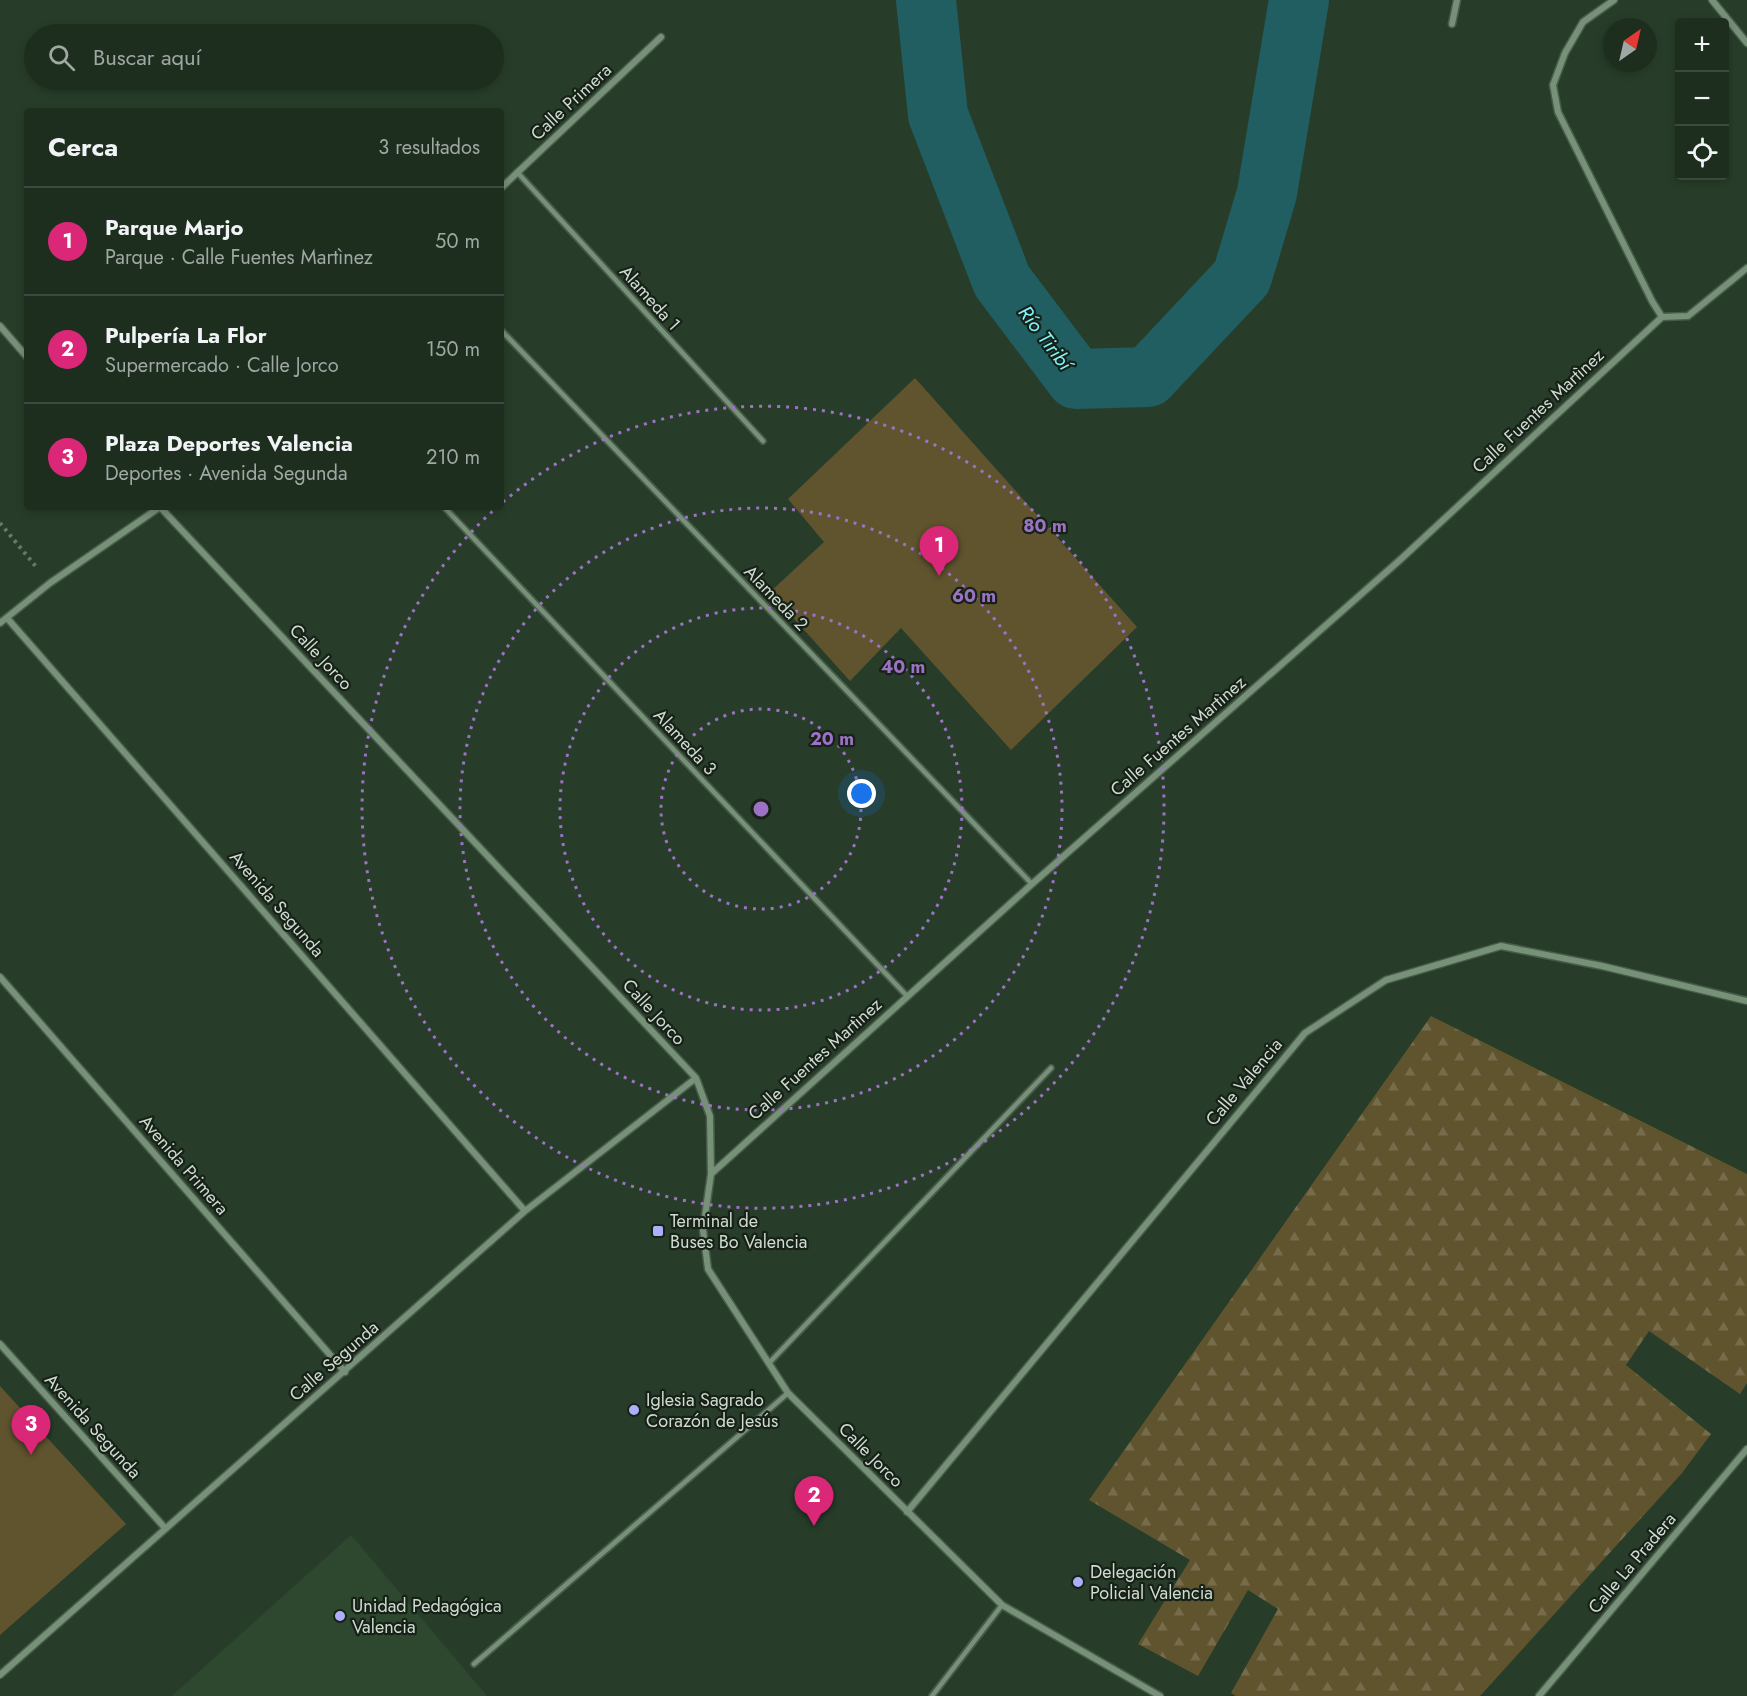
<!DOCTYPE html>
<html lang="es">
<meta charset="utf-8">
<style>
:root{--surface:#1d2e1f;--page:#2a3a2c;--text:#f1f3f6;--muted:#a0a8a4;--line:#3b4a3d;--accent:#db2777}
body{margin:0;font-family:Jost,sans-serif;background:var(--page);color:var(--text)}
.controls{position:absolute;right:18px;top:18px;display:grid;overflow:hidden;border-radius:6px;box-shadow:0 3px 9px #0003}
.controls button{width:54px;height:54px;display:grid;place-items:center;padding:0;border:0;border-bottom:2px solid var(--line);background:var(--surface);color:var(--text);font:30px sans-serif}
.compass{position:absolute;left:1603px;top:18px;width:54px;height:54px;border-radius:50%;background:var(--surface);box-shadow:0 3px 9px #0003;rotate:34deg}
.you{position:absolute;left:862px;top:794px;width:21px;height:21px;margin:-15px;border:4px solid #fff;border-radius:50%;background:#1a73e8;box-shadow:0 0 0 9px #1a73e833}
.badge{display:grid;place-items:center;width:39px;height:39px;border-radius:50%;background:var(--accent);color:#fff;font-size:20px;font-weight:700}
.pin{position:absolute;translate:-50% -50px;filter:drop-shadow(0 2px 3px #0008)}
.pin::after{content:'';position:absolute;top:32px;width:21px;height:18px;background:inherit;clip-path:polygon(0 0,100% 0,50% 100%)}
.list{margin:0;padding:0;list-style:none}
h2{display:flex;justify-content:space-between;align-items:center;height:78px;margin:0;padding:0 24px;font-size:26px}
h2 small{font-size:20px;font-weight:400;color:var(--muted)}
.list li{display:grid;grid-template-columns:39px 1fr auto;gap:18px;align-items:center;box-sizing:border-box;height:108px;padding:0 24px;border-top:2px solid var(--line)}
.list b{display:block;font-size:22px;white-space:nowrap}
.list p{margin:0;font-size:20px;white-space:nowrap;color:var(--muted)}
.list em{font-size:20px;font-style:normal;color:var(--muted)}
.icon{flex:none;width:33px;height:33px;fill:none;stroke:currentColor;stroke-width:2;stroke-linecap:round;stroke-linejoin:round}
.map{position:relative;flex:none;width:1747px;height:1696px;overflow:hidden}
.search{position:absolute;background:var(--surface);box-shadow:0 3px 9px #0003;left:24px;top:24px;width:480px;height:66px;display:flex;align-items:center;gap:15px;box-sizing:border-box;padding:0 21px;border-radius:33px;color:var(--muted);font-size:22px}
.panel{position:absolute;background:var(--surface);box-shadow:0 3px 9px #0003;left:24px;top:108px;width:480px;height:402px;border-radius:6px}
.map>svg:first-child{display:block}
</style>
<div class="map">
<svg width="1747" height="1696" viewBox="0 0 1747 1696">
<defs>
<pattern id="forest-firs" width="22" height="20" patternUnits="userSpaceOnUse" patternTransform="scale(1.5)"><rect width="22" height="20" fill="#60542f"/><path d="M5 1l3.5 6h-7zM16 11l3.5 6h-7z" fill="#766c4c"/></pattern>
</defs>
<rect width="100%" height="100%" fill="#273d29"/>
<!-- built -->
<path fill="#2d482f" d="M351,1535L487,1696H172Z"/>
<!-- forest -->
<path fill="url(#forest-firs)" d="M1431,1016L1747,1174V1383L1740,1394L1649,1331L1626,1365L1711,1434L1682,1473L1480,1696H1236L1231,1693L1278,1609L1248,1590L1198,1676L1138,1644L1190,1560L1089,1500Z"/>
<!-- green -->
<path fill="#60542f" d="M915,378L1137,627L1011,750L901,628L850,681L770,592L824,542L788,499Z
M0,1386L126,1524L0,1635Z"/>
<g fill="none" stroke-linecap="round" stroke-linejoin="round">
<!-- river -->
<path stroke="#215e61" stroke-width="60" d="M926,0L938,115L1002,281L1076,379L1148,377L1242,277L1267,193L1299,0"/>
<!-- lane casing -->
<g stroke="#485b4a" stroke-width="8">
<path id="lane" d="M517,172L763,441
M501,330L1032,884
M444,507L907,996
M769,1363L1051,1068
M474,1664L788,1393
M932,1696L1002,1605"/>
</g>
<!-- street casing -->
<g stroke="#485b4a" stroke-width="9">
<path id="street" d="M1614,0L1583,22L1565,53L1553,85L1558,112L1652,301L1662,317
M1712,0L1747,43
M1452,24L1457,0
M501,188L661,37
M0,326L27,357
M7,618L525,1211
M0,623L50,583L160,507L696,1078L710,1116L711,1174L703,1230L708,1269L788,1393L1002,1605L1160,1696
M0,977L345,1372
M711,1174L1032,884L1401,559L1662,317L1688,316L1747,268
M0,1344L165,1528
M907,1512L1305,1033L1386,980L1501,946L1602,966L1747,1001
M0,1675L525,1211L696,1078
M1539,1696L1747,1449"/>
</g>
<!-- path -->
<path stroke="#677a69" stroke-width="4" stroke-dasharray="3 4.5" stroke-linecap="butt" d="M0,523L38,569"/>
<!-- lane -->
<use href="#lane" stroke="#779078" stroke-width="4.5"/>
<!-- street -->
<use href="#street" stroke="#779078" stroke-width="6"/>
</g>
<!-- distance rings -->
<g fill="none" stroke="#9c72c5" stroke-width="3" stroke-dasharray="3 6">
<circle cx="761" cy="809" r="100"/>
<circle cx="761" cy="809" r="201"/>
<circle cx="761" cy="809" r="301"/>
<path d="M503 502A401 401 0 1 1 495 509"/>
</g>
<!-- markers -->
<g fill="#adaffb" stroke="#172118" stroke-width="2">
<rect x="652" y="1225" width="12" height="12" rx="3"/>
<circle cx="634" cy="1410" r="6"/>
<circle cx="1078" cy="1582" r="6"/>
<circle cx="340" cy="1616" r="6"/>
</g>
<g text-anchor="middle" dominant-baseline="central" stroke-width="4.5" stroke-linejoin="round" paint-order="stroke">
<!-- street labels -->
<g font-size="18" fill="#cedbcf" stroke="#172118">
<text transform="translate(571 102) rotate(-43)">Calle Primera</text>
<text transform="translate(650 298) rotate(48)">Alameda 1</text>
<text transform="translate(1538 411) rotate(-43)">Calle Fuentes Martìnez</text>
<text transform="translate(776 598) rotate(46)">Alameda 2</text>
<text transform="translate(321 657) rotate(47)">Calle Jorco</text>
<text transform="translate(1178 736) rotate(-41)">Calle Fuentes Martìnez</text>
<text transform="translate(685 742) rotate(47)">Alameda 3</text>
<text transform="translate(277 904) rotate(49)">Avenida Segunda</text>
<text transform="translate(654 1012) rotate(47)">Calle Jorco</text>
<text transform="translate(815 1059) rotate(-42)">Calle Fuentes Martìnez</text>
<text transform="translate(1244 1082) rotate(-50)">Calle Valencia</text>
<text transform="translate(184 1165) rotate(49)">Avenida Primera</text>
<text transform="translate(334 1361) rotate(-41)">Calle Segunda</text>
<text transform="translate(93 1426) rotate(48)">Avenida Segunda</text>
<text transform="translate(871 1455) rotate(45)">Calle Jorco</text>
<text transform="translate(1632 1563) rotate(-50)">Calle La Pradera</text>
</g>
<!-- poi labels -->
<g font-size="18" fill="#cedbcf" stroke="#172118" text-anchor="start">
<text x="670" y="1221">Terminal de<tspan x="670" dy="21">Buses Bo Valencia</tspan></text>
<text x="646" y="1400">Iglesia Sagrado<tspan x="646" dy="21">Corazón de Jesús</tspan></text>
<text x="1090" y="1572">Delegación<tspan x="1090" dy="21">Policial Valencia</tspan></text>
<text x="352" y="1606">Unidad Pedagógica<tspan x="352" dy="21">Valencia</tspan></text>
</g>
<!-- water labels -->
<g font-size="20" font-style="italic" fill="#80f5fc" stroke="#172118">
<text transform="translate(1045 338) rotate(53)">Río Tiribí</text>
</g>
</g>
<circle cx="761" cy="809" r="9" fill="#9c72c5" stroke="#172118" stroke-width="3"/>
<g font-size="18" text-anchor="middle" font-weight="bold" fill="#9c72c5" stroke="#172118" stroke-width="4.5" stroke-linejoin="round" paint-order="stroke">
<text x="1045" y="532">80 m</text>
<text x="974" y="602">60 m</text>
<text x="903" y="673">40 m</text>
<text x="832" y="745">20 m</text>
</g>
</svg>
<div class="controls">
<button>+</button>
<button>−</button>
<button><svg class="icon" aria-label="locate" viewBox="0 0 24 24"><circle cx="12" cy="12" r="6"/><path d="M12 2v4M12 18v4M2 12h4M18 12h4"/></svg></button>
</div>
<svg class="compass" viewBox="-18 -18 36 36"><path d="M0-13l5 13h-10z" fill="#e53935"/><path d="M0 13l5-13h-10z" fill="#a0a8a4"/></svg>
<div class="you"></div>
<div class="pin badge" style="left:939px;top:576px">1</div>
<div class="pin badge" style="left:814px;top:1526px">2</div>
<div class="pin badge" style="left:31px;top:1455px">3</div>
<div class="search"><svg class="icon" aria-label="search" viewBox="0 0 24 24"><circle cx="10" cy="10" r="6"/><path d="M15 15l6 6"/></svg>Buscar aquí</div>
<section class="panel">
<h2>Cerca<small>3 resultados</small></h2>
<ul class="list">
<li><span class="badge">1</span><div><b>Parque Marjo</b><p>Parque · Calle Fuentes Martìnez</p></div><em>50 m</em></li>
<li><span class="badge">2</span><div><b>Pulpería La Flor</b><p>Supermercado · Calle Jorco</p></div><em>150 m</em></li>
<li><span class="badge">3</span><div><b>Plaza Deportes Valencia</b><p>Deportes · Avenida Segunda</p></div><em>210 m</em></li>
</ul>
</section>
</div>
